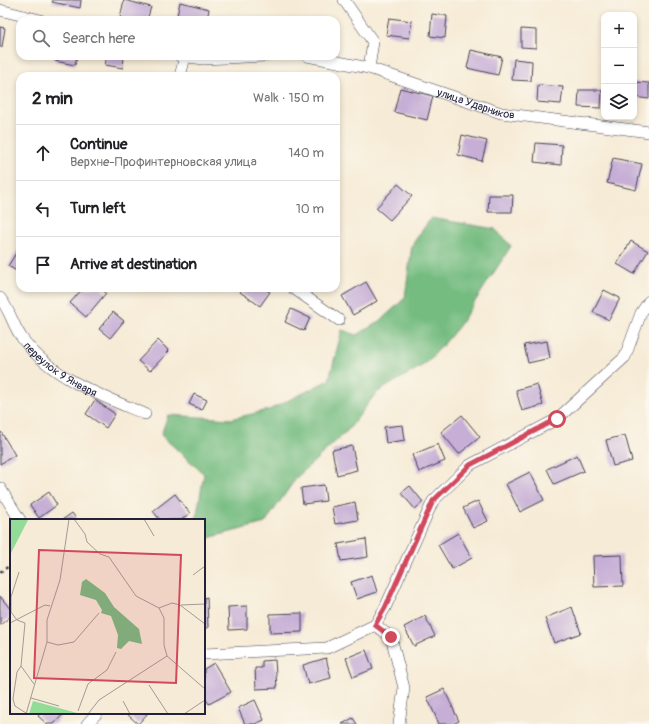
<!DOCTYPE html>
<meta charset="utf-8">
<style>
:root{--surface:#fff;--page:#f6f6f6;--text:#202124;--muted:#757577;--line:#e0e0e0}
body{margin:0;font-family:Pangolin,sans-serif;background:var(--page);color:var(--text)}
.controls{position:absolute;right:12px;top:12px;display:grid;overflow:hidden;border-radius:8px;box-shadow:0 2px 6px #0003}
.controls button{width:36px;height:36px;display:grid;place-items:center;padding:0;border:0;border-bottom:1px solid var(--line);background:var(--surface);color:var(--text);font:20px sans-serif}
.stop{position:absolute;width:12px;height:12px;margin:-9px;border:3px solid #d1495b;border-radius:50%;background:#fff}
.stop.end{background:#d1495b;border-color:#fff;box-shadow:0 1px 4px #0008}
.list{margin:0;padding:0;list-style:none}
h2{display:flex;justify-content:space-between;align-items:center;height:52px;margin:0;padding:0 16px;font-size:17px}
h2 small{font-size:13px;font-weight:400;color:var(--muted)}
.list li{display:grid;grid-template-columns:26px 1fr auto;gap:12px;align-items:center;box-sizing:border-box;height:56px;padding:0 16px;border-top:1px solid var(--line)}
.list b{display:block;font-size:15px;white-space:nowrap}
.list p{margin:0;font-size:13px;white-space:nowrap;color:var(--muted)}
.list em{font-size:13px;font-style:normal;color:var(--muted)}
.icon{flex:none;width:22px;height:22px;fill:none;stroke:currentColor;stroke-width:2;stroke-linecap:round;stroke-linejoin:round}
.map{position:relative;flex:none;width:649px;height:724px;overflow:hidden}
.search{position:absolute;background:var(--surface);box-shadow:0 2px 6px #0003;left:16px;top:16px;width:324px;height:44px;display:flex;align-items:center;gap:10px;box-sizing:border-box;padding:0 14px;border-radius:12px;color:var(--muted);font-size:15px}
.panel{position:absolute;background:var(--surface);box-shadow:0 2px 6px #0003;left:16px;top:72px;width:324px;height:220px;border-radius:12px}
.map>svg:first-child{display:block}
</style>
<div class="map">
<svg width="649" height="724" viewBox="0 0 649 724">
<rect width="100%" height="100%" fill="#fbf7ec"/>
<filter id="ink" filterUnits="userSpaceOnUse"><feTurbulence type="fractalNoise" baseFrequency=".025" numOctaves="2"/><feDisplacementMap in="SourceGraphic" scale="8" xChannelSelector="R" yChannelSelector="G"/><feConvolveMatrix kernelMatrix="1 2 1 2 8 2 1 2 1" color-interpolation-filters="sRGB"/></filter>
<filter id="wash" filterUnits="userSpaceOnUse"><feTurbulence type="fractalNoise" baseFrequency=".012" numOctaves="4" result="noise"/><feDisplacementMap in="SourceGraphic" scale="16" xChannelSelector="R" yChannelSelector="G"/><feGaussianBlur stdDeviation="0.9" result="paint"/><feColorMatrix in="noise" values="0 0 0 0 0 0 0 0 0 0 0 0 0 0 0 0 0 1.4 0 .05"/><feComposite in="paint" operator="in"/></filter>
<g filter="url(#wash)">
<rect width="100%" height="100%" fill="#f6ebd6"/>
<!-- forest -->
<path fill="#75bc80" stroke="#4c6f5e" d="M431,218L495,229L511,246L459,326L443,345L425,364L376,393L349,429L296,478L265,523L204,539V520H196L204,474L161,435L168,415L231,419L269,410L329,380L342,330L357,335L380,321L405,298L412,245Z"/>
<g id="blocks">
<!-- building -->
<path fill="#c6aed6" d="M53,0H81L80,8L52,2Z
M124,0L151,7L147,20H129L120,18Z
M180,2L209,9L207,20H176Z
M432,14L447,16L445,38L430,36Z
M389,18L412,21L409,38L386,35Z
M0,27L5,28L2,47H0Z
M521,29L536,30V48L521,47Z
M471,50L502,57L498,75L467,68Z
M55,56H77L75,65L55,61Z
M107,56H124L123,68L105,65Z
M514,59L532,61L531,81L512,80Z
M634,82L649,83V99L634,97Z
M538,85L563,87L561,104L537,102Z
M400,88L433,96L427,120L394,112Z
M579,90H602L601,108L578,107Z
M462,135L487,141L482,161L458,155Z
M536,143L562,145L561,165L534,162Z
M613,158L642,164L636,190L607,183Z
M398,184L412,196L390,220L376,208Z
M489,195H513L512,212H488Z
M631,241L648,251L634,274L617,264Z
M18,250L20,251V273L8,266Z
M366,282L377,301L353,315L342,296Z
M83,288H100L106,293L86,317L70,303Z
M243,288H264L270,292L260,306L240,292Z
M604,290L620,298L609,320L593,312Z
M291,309L310,318L304,331L285,322Z
M113,312L124,321L110,338L99,329Z
M158,340L169,351L150,371L138,361Z
M547,341L550,358L528,363L524,345Z
M537,384L543,405L522,411L516,390Z
M194,394L207,400L202,410L189,404Z
M95,400L115,414L106,428L86,414Z
M462,415L480,437L459,454L441,432Z
M403,425L405,440L386,443L384,427Z
M0,432H1L15,455L0,464Z
M625,435L632,461L613,466L606,440Z
M438,444L445,461L419,472L412,455Z
M352,446L357,470L337,475L332,450Z
M577,455L584,471L554,484L547,469Z
M530,472L544,500L520,512L506,484Z
M324,485L326,501L303,504L301,488Z
M410,486L423,502L415,509L401,493Z
M49,492L57,505L39,518L30,505Z
M175,494L190,513L181,520H160L153,511Z
M478,501L488,521L473,528L463,508Z
M355,502L358,520L335,524L332,507Z
M72,513L77,520H62Z
M458,533L472,558L452,569L438,545Z
M366,539L368,557L341,561L338,544Z
M622,555L623,586L594,587L593,556Z
M372,575L377,592L357,599L351,582Z
M0,596L11,610V616L0,625Z
M207,597L208,628H204V598Z
M247,606V629L229,630L228,607Z
M572,607L581,633L554,643L545,618Z
M302,613V632L270,633V614Z
M425,616L435,636L414,646L404,627Z
M366,650L373,669L353,677L346,658Z
M326,658L331,678L308,684L303,665Z
M275,660L277,688L256,689L255,668H262V661Z
M214,663L231,692L209,704L204,696V669Z
M444,689L459,721L453,724H439L427,697Z
M255,700L264,720L255,724H245L238,708Z
M41,713H64L54,724H47L38,716Z
M126,713H148L138,724Z
M353,718L357,724H342Z"/>
</g>
</g>
<g filter="url(#ink)">
<use href="#blocks" fill-opacity="0" stroke="#424052" stroke-width="1"/>
<g fill="none" stroke-linecap="round" stroke-linejoin="round">
<!-- minor casing -->
<g stroke="#424052" stroke-width="12">
<g id="minor">
<path d="M344,0L373,42L369,68"/>
<path d="M0,10L40,20"/>
<path d="M180,56L204,59L265,56"/>
<path id="s1" d="M307,56L369,68L501,113L649,132"/>
<path d="M180,76L185,57"/>
<path d="M293,288L339,320"/>
<path id="s2" d="M0,298C10,310 13,326 22,338C51,378 102,396 145,414"/>
<path d="M0,488L20,520"/>
<path d="M375,625L391,637L404,688L399,724"/>
<path d="M204,654L327,648L375,625L385,608L433,501L470,465L557,419L625,357L641,313L649,301"/>
<path d="M87,724L97,713"/>
</g>
</g>
<!-- path -->
<path stroke="#424052" stroke-width="2.5" stroke-dasharray="3 3" stroke-linecap="butt" d="M0,572L11,565"/>
<!-- minor -->
<use href="#minor" stroke="#fff" stroke-width="11"/>
</g>
</g>
<g fill="none" stroke-linecap="round" stroke-linejoin="round" filter="url(#ink)">
<!-- route -->
<path stroke="#d1495b" stroke-width="5" d="M391,637L375,625L385,608L433,501L470,465L557,419"/>
</g>
<g text-anchor="middle" dominant-baseline="central" stroke-width="3" stroke-linejoin="round" paint-order="stroke">
<!-- street labels -->
<g font-size="11" fill="#22223b" stroke="#fbf7ec">
<text stroke="none"><textPath href="#s1" startOffset="176">улица Ударников</textPath></text>
<text stroke="none"><textPath href="#s2" startOffset="96">переулок 9 Января</textPath></text>
</g>
</g>
<!-- overview -->
<g transform="translate(10 519)">
<rect width="195" height="195" fill="#f6ebd6"/>
<path d="M0,0L18,1L0,36ZM23,182L71,195H19Z" fill="#92dc98"/>
<path d="M76,60L95,74L104,88L129,110L132,125L119,122L111,130L107,129L108,116L101,97L91,94L92,91L86,81L70,76L72,63Z" fill="#75bc80"/>
<path fill="none" stroke="#a19b98" stroke-width="1" d="M64,0L75,15L77,23L90,35L99,38L126,77L149,89L154,99V126L157,137L195,170M134,0L144,17M9,53L1,78V93L7,101L15,104L11,147L7,153L3,180L5,187L16,194M183,56L195,47M171,86L195,85M149,89L162,84L170,86L195,105M0,104L35,86L40,87M37,123L48,126L64,123L89,94M11,147L24,165M139,166L158,195M21,179L49,187M113,182L120,195M68,192L78,165L97,151L106,133M16,195L37,123V101L50,61L59,0M78,195L89,181L157,137M174,195L195,181"/>
<path fill="#d1495b" fill-opacity="0.15" stroke="#d1495b" stroke-width="2" d="M29,31L171,36L166,164L24,159Z"/>
<rect width="195" height="195" fill="none" stroke="#22223b" stroke-width="2"/>
</g>
</svg>
<div class="controls">
<button>+</button>
<button>−</button>
<button><svg class="icon" aria-label="layers" viewBox="0 0 24 24"><path d="M12 4l9 5-9 5-9-5zM3 14l9 5 9-5"/></svg></button>
</div>
<div class="stop" style="left:557px;top:419px"></div>
<div class="stop end" style="left:391px;top:637px"></div>
<div class="search"><svg class="icon" aria-label="search" viewBox="0 0 24 24"><circle cx="10" cy="10" r="6"/><path d="M15 15l6 6"/></svg>Search here</div>
<section class="panel">
<h2>2 min<small>Walk · 150 m</small></h2>
<ul class="list">
<li><svg class="icon" aria-label="ahead" viewBox="0 0 24 24"><path d="M12 20V5M6 11l6-6 6 6"/></svg><div><b>Continue</b><p>Верхне-Профинтерновская улица</p></div><em>140 m</em></li>
<li><svg class="icon" aria-label="left" viewBox="0 0 24 24"><path d="M17 20v-9H6M10 6l-5 5 5 5"/></svg><div><b>Turn left</b></div><em>10 m</em></li>
<li><svg class="icon" aria-label="arrive" viewBox="0 0 24 24"><path d="M6 21V4h12l-3 4 3 4H6"/></svg><div><b>Arrive at destination</b></div></li>
</ul>
</section>
</div>
